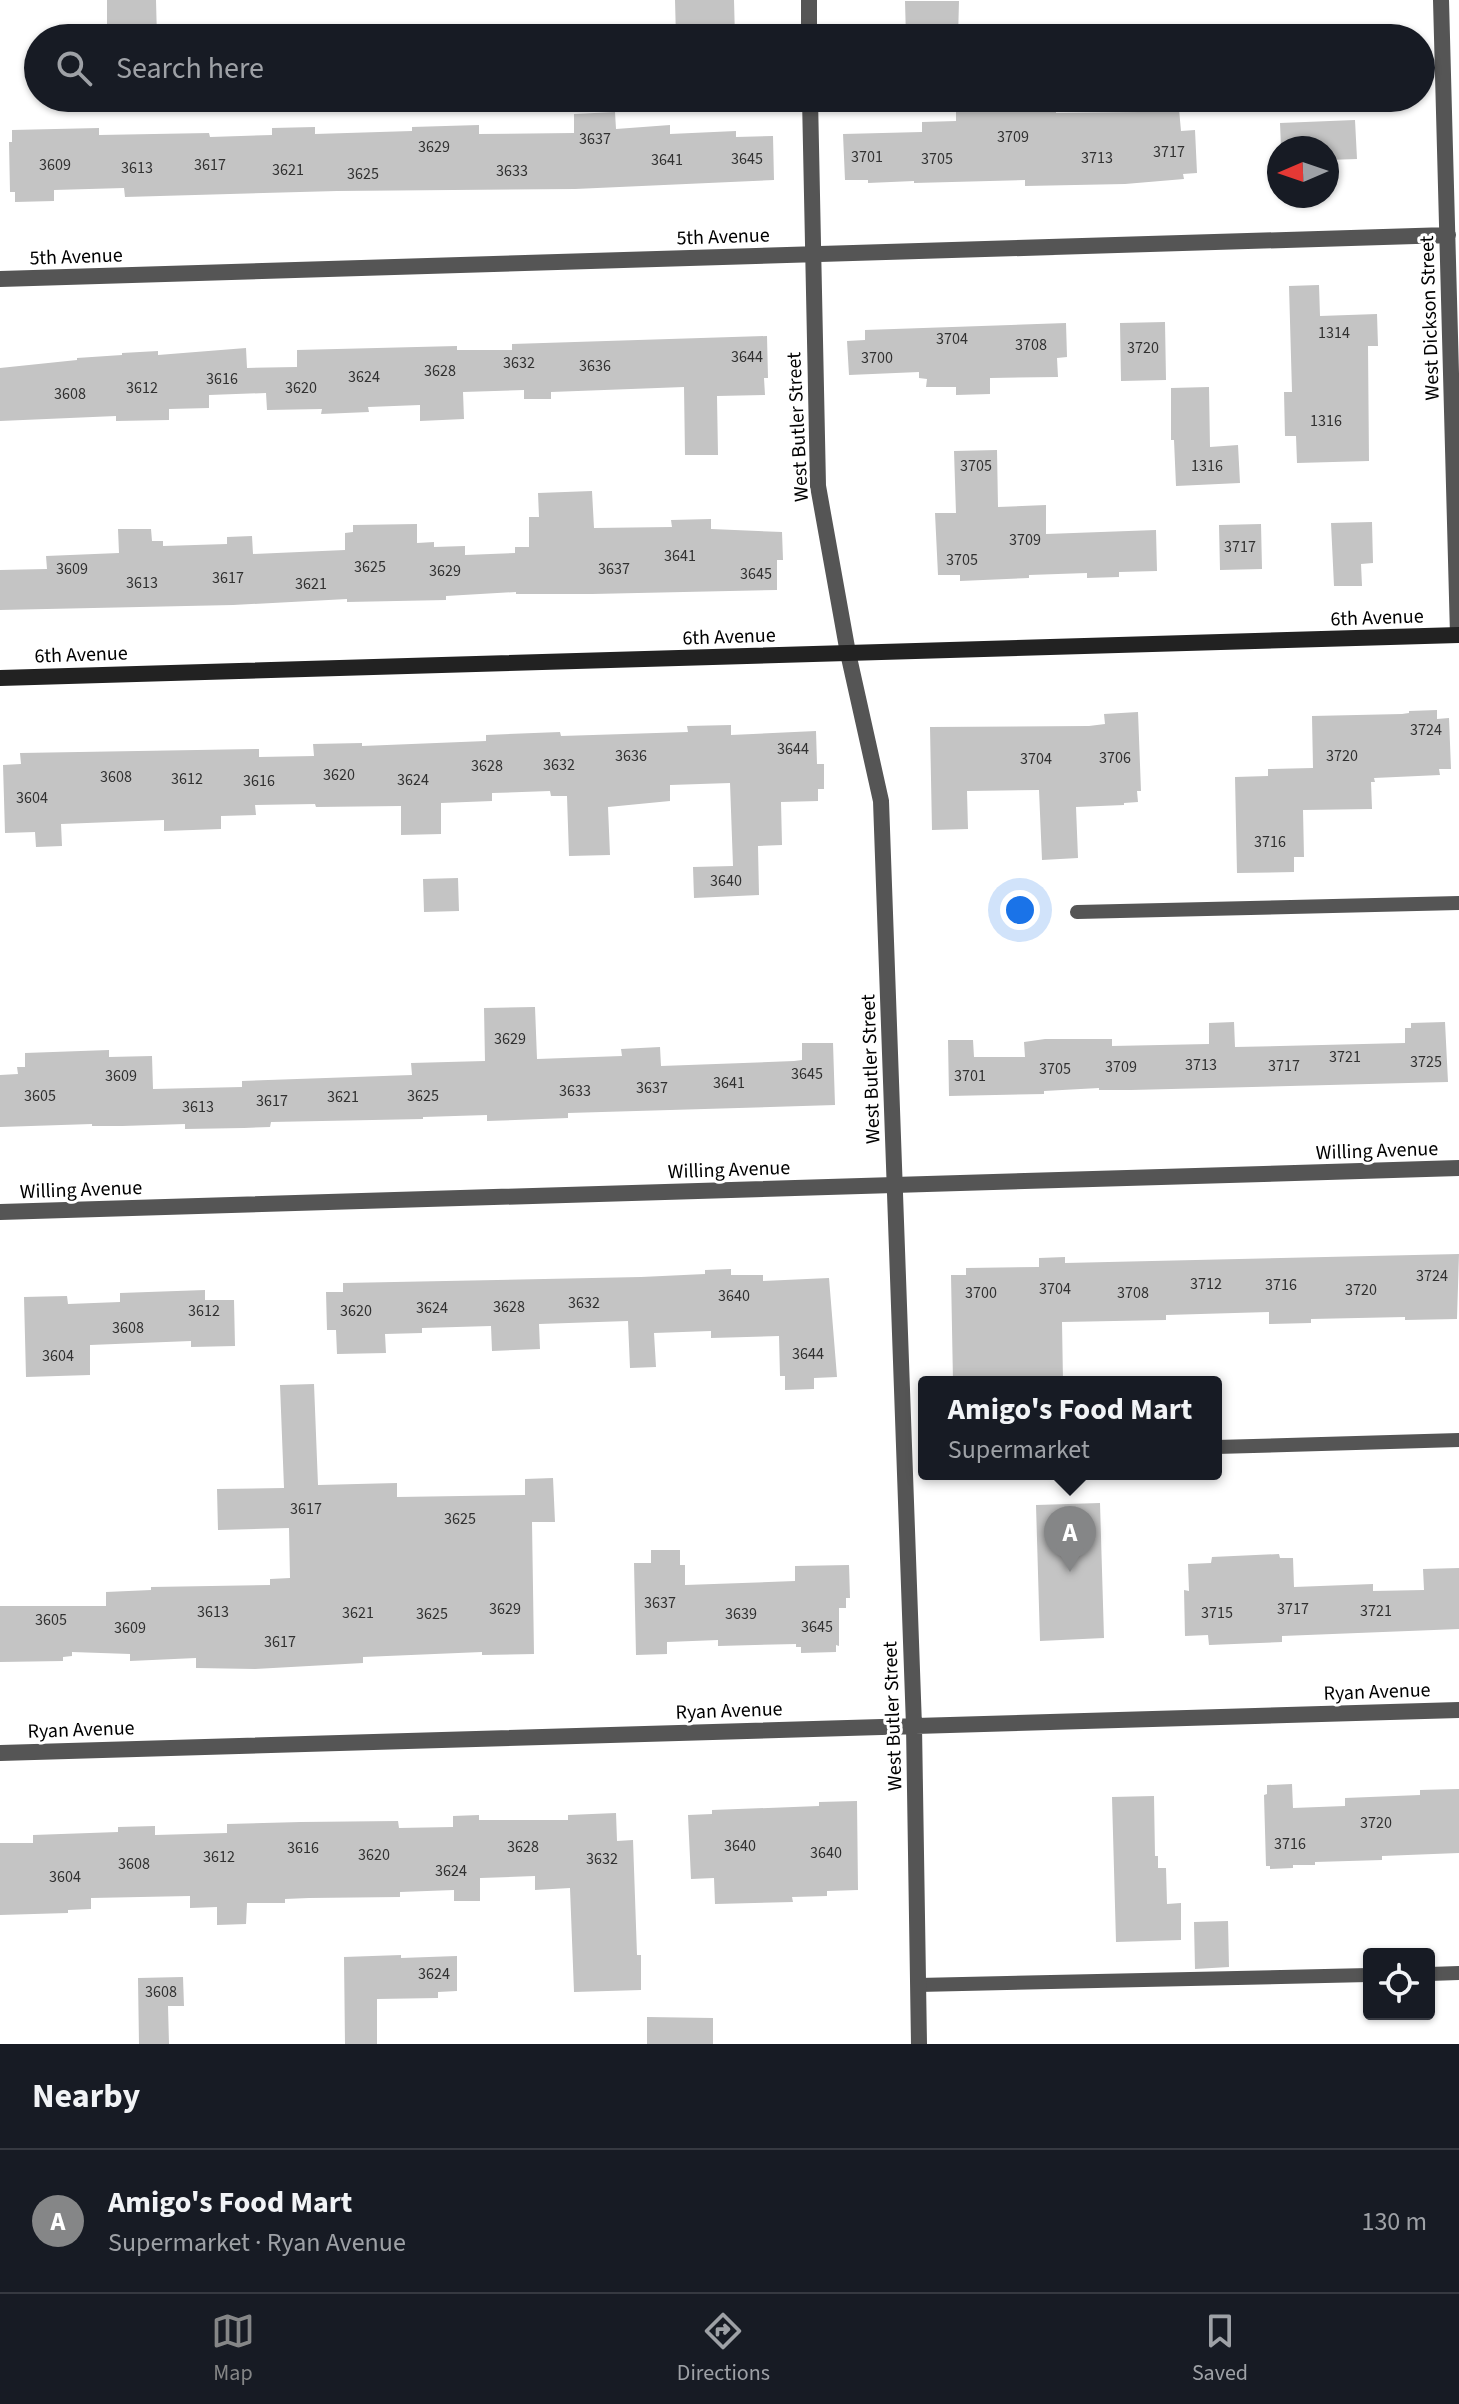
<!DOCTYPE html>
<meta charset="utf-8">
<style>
:root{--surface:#171b24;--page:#242831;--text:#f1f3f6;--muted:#9ea1a6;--line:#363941;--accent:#858687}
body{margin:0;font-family:"Source Sans 3",sans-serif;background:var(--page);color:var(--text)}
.controls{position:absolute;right:24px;bottom:24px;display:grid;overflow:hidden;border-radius:8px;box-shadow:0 2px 6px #0004}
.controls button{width:72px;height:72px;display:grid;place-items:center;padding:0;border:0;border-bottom:2px solid var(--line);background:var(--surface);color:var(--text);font:40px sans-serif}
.compass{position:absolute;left:1267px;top:136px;width:72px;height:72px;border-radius:50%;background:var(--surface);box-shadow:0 2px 6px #0004;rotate:268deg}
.you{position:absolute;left:1020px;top:910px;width:28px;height:28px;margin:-20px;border:6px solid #fff;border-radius:50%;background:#1a73e8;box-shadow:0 0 0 12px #1a73e833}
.badge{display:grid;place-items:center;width:52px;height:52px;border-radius:50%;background:var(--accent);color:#fff;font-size:26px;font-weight:700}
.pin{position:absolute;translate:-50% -66px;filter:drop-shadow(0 2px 4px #0008)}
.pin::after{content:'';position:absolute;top:42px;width:28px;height:24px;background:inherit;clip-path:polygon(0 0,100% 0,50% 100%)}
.popup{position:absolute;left:918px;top:1376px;width:304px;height:104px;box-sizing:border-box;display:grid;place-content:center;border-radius:8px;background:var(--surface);filter:drop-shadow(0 2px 6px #0005);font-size:26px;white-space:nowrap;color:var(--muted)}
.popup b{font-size:30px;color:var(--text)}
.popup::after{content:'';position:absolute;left:50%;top:100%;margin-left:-16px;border:16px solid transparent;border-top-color:var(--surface)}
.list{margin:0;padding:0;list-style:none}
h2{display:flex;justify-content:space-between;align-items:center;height:104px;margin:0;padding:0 32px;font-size:34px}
h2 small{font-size:26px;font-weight:400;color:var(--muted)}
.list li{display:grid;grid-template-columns:52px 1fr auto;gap:24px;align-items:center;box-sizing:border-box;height:144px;padding:0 32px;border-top:2px solid var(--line)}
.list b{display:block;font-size:30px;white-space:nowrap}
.list p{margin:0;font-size:26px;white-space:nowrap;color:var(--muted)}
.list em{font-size:26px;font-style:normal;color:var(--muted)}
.icon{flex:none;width:44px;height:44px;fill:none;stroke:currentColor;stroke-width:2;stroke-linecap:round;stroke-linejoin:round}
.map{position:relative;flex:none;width:1459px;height:2044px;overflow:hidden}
.search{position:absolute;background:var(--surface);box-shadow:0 2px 6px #0004;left:24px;right:24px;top:24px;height:88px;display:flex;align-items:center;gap:20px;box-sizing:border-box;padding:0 28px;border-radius:44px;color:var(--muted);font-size:30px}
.sheet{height:248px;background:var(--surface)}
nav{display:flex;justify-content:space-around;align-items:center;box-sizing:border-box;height:112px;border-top:2px solid var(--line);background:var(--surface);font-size:22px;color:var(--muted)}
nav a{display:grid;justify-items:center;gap:4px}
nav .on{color:var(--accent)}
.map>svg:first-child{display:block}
</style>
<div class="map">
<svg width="1459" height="2044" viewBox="0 0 1459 2044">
<rect width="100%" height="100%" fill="#fff"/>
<!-- building -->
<path fill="#c4c4c4" d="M107,0H156L157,38H107Z
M675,0H734L735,38H676Z
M905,1H959L958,38H906Z
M956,98H1056V113L1139,112L1179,109L1181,131L1195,130L1197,173L1183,174L1184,179L1125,184L1025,186V180L914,183V181L868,183V180H845L843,134L922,132V122L956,121Z
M615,112L616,129L670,125V134L736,131V137L773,136L774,180L575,189L337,191L125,197L124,188L54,190V201L15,202V192H10L9,142H12V130L99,128V135L209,133L210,137L272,135V128L315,127V134L412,131V127L479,125V134L574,133V114Z
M1355,120L1357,159L1327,160V148H1281L1280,123Z
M1319,285L1320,316L1377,314L1378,346H1368L1369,461L1297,463L1296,436H1285L1284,392H1292L1289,286Z
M1165,322L1166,380L1121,381L1120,323Z
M1066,323L1067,357L1057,358L1058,377L990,378V394L956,395V387H926L927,379L919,378V372L849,375L847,341L865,340V330Z
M767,336L768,378H764L765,395L717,396L718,455H685L684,387L551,392V399H524V390L463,392L464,419L420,421V405L368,407L369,412L321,414L322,409L267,410L266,393L209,395V408L169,409V420L116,421V416L0,421V368L77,360V358L122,355V353L158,351V355L246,348L247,368L297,367V350L457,346V350H512V344Z
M1209,387L1210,447L1238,445L1240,483L1176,486L1174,440H1171V388Z
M997,450L998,507L1046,505V534L1156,530L1157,571L1119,572V577L1087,578V573L1029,575V578L960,581V575H938L935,513H956L954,451Z
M592,491L594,528L672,527L671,520L711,519V529L782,532L783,560H777V590L592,594H516V592L446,596V600L347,602V599L233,605L0,610V570L47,569L46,556L119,553L118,529H151L152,541H163V546L227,544V537L252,536L253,554L345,550V533L353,532V525L417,524V543L434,542V547L465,546V555L515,553V547H529V517H539L538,493Z
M1372,522L1373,563L1361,564L1362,586H1334L1331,523Z
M1261,524L1262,569L1220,570L1219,525Z
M1437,710V719L1449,718L1451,769H1439L1440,775L1374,778L1375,782H1371L1372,809L1303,810L1304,857H1294V872L1237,873L1235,777L1268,776V769L1313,768L1312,716L1402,714L1409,713V711Z
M1138,712L1141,791H1137L1138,802L1124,803V805L1076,807L1078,858L1042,860L1039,790L967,791L968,829L932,830L930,727L1089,726L1105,724L1104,714Z
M731,725V735L816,731L817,764H824V789H818V801L781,802L782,845L758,846L759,895L694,898L693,867L733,866L730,783L670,785V801L608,807L610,855L569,856L567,796H551L550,791L492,793V801L441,803V834L401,835V806L316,807L315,804L255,805L256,815L221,816V829L164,831V820L61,824L62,846L36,847L35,832L5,833L3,765L21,764L20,753L259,749V757L314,756L313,744L362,743V746L486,741V735L560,732L561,736L688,732L687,726Z
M458,878L459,911L424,912L423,879Z
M535,1007L537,1059L622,1056L621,1049L660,1047L661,1066L794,1061L802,1060V1043H833L835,1105L568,1113V1118L487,1121V1115L423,1117V1119L271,1122L270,1127L244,1128L185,1129V1124L122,1126H92V1124L0,1127V1075L18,1074L17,1067H25V1053L109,1050V1057L152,1056L153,1089L242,1087V1081L412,1075L411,1063L485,1061L484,1008Z
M1234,1022L1235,1047L1405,1043V1028H1411V1023L1445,1022L1448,1082L1131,1090H1099V1088L1044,1091V1094L949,1096L948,1040H973L974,1057H1025L1024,1042L1045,1039H1112V1046L1209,1044V1023Z
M1459,1254L1457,1319L1405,1320V1317L1311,1319V1323L1269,1324V1312L1166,1315V1320L1062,1322L1063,1382H953L951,1275H966V1268L1039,1267V1258L1065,1257V1263Z
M731,1269V1275H763V1281L829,1278L837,1377L814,1378V1389L785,1390V1376H780L779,1336L711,1338V1331L654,1333L656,1367L630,1368L628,1321L539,1324L540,1349L492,1351L491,1326L422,1328V1333L385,1334L386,1353L337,1354L336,1330H327L326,1292H343V1283L641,1277L705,1274V1270Z
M205,1290V1300H234L235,1346L191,1347V1341L90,1345V1375L26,1377L24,1297L67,1296L68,1304L120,1302V1293Z
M314,1384L318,1485L397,1483V1497L525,1495V1479L553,1478L555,1522H532L534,1654L482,1655V1652L387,1656L363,1657V1663L255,1669L196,1668V1658L130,1661V1654L72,1652V1656L63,1657V1661L0,1662V1606H106V1592L151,1590V1587L270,1585V1579L290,1578L289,1528L218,1530L217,1489L284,1488L280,1385Z
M1100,1503L1104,1638L1040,1641L1036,1505Z
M651,1550H680V1565H685V1585L795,1581V1566L849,1565L850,1598H846V1608H839V1646L836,1645V1652L801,1653V1647H796V1644L718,1646V1640L667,1642V1654L636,1655L634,1563H651Z
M1279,1554L1280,1558H1293L1294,1587L1373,1584V1591L1424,1590L1423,1569L1459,1568V1629L1282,1636V1642L1209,1645L1208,1635L1185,1636L1184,1590L1189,1591L1188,1564L1211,1563L1212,1557Z
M1292,1784L1293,1808L1345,1806V1798L1420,1795V1790L1459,1789V1853L1382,1856V1860L1315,1862V1865H1293V1868L1270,1869V1866H1266L1264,1795L1267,1794V1785Z
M1154,1796L1155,1856H1158V1868H1166L1167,1904L1181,1903V1940L1116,1942L1112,1797Z
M857,1801L858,1890L827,1891V1896L792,1897L793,1902L715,1904L714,1878L691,1879L688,1815L712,1814V1810L819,1806V1802Z
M616,1813L617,1841L633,1840L637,1955H641V1990L574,1992L570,1888L535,1890V1876L480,1878V1901H454V1890L400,1892V1897L309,1898L285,1899V1903H247L246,1924L217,1925V1907L190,1908V1896L91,1898V1909L68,1910V1913L0,1915V1843H33V1835L118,1832V1827L155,1826V1835L227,1833V1824L301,1822L398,1821L399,1828L453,1827V1816L479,1815V1820H568V1815Z
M1228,1921L1229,1967L1195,1969L1194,1922Z
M401,1955V1958L457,1956V1991L438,1992V1998L377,1999V2044H345L344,1957Z
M183,1977L184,2006H168L169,2044H139L138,1978Z
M647,2017L713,2018V2044H647Z"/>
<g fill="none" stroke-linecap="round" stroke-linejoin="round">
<!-- lane -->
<path stroke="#555" stroke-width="14" d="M1077,912L1459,903
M1216,1447L1459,1440
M1429,1974L1459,1973
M918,1985L1369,1975"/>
<!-- street -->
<path stroke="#555" stroke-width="16" d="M809,0V38
M1441,0L1458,635
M810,98L818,486L848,653L881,801L914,1726L919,2044
M0,279L1448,235
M0,1212L1459,1168
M0,1753L1459,1710"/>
<!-- secondary -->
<path stroke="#222" stroke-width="16" d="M0,678L1459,635"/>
</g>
<g text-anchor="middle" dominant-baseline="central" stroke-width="6" stroke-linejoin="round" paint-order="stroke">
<!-- number labels -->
<g font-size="16" fill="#313131">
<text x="1013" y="137">3709</text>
<text x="595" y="139">3637</text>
<text x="434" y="147">3629</text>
<text x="1169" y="152">3717</text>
<text x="867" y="157">3701</text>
<text x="1097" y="158">3713</text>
<text x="747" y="159">3645</text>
<text x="937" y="159">3705</text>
<text x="667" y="160">3641</text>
<text x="55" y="165">3609</text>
<text x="210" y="165">3617</text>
<text x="137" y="168">3613</text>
<text x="288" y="170">3621</text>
<text x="512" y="171">3633</text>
<text x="363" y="174">3625</text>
<text x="1334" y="333">1314</text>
<text x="952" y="339">3704</text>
<text x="1031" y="345">3708</text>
<text x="1143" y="348">3720</text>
<text x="747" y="357">3644</text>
<text x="877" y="358">3700</text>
<text x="519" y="363">3632</text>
<text x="595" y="366">3636</text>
<text x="440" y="371">3628</text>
<text x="364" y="377">3624</text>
<text x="222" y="379">3616</text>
<text x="142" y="388">3612</text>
<text x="301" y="388">3620</text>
<text x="70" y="394">3608</text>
<text x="1326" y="421">1316</text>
<text x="976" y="466">3705</text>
<text x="1207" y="466">1316</text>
<text x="1025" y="540">3709</text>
<text x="1240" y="547">3717</text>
<text x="680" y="556">3641</text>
<text x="962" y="560">3705</text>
<text x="370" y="567">3625</text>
<text x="72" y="569">3609</text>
<text x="614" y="569">3637</text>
<text x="445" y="571">3629</text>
<text x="756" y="574">3645</text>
<text x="228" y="578">3617</text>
<text x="142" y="583">3613</text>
<text x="311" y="584">3621</text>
<text x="1426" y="730">3724</text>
<text x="793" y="749">3644</text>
<text x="631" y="756">3636</text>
<text x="1342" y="756">3720</text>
<text x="1115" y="758">3706</text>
<text x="1036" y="759">3704</text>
<text x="559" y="765">3632</text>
<text x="487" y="766">3628</text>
<text x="339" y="775">3620</text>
<text x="116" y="777">3608</text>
<text x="187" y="779">3612</text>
<text x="413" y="780">3624</text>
<text x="259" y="781">3616</text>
<text x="32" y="798">3604</text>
<text x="1270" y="842">3716</text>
<text x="726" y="881">3640</text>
<text x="510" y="1039">3629</text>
<text x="1345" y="1057">3721</text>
<text x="1426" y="1062">3725</text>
<text x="1201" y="1065">3713</text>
<text x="1284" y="1066">3717</text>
<text x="1121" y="1067">3709</text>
<text x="1055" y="1069">3705</text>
<text x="807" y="1074">3645</text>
<text x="121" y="1076">3609</text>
<text x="970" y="1076">3701</text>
<text x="729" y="1083">3641</text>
<text x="652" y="1088">3637</text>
<text x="575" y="1091">3633</text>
<text x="40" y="1096">3605</text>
<text x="423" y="1096">3625</text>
<text x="343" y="1097">3621</text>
<text x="272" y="1101">3617</text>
<text x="198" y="1107">3613</text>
<text x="1432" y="1276">3724</text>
<text x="1206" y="1284">3712</text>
<text x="1281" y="1285">3716</text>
<text x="1055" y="1289">3704</text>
<text x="1361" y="1290">3720</text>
<text x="981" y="1293">3700</text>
<text x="1133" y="1293">3708</text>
<text x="734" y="1296">3640</text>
<text x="584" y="1303">3632</text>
<text x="509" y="1307">3628</text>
<text x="432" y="1308">3624</text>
<text x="204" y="1311">3612</text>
<text x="356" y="1311">3620</text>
<text x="128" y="1328">3608</text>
<text x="808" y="1354">3644</text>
<text x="58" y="1356">3604</text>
<text x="306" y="1509">3617</text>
<text x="460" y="1519">3625</text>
<text x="660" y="1603">3637</text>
<text x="505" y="1609">3629</text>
<text x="1293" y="1609">3717</text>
<text x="1376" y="1611">3721</text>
<text x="213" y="1612">3613</text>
<text x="358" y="1613">3621</text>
<text x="1217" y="1613">3715</text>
<text x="432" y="1614">3625</text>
<text x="741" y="1614">3639</text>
<text x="51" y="1620">3605</text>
<text x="817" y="1627">3645</text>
<text x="130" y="1628">3609</text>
<text x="280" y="1642">3617</text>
<text x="1376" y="1823">3720</text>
<text x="1290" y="1844">3716</text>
<text x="740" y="1846">3640</text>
<text x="523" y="1847">3628</text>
<text x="303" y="1848">3616</text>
<text x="826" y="1853">3640</text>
<text x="374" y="1855">3620</text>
<text x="219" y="1857">3612</text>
<text x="602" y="1859">3632</text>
<text x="134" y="1864">3608</text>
<text x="451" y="1871">3624</text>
<text x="65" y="1877">3604</text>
<text x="434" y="1974">3624</text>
<text x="161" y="1992">3608</text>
</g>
<!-- street labels -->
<g font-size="20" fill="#000" stroke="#fff">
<text transform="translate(723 237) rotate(-2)">5th Avenue</text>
<text transform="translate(76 257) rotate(-2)">5th Avenue</text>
<text transform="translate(1430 318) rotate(-92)">West Dickson Street</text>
<text transform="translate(798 427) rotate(-93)">West Butler Street</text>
<text transform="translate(1377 618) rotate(-2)">6th Avenue</text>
<text transform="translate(729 637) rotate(-2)">6th Avenue</text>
<text transform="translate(81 655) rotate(-2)">6th Avenue</text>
<text transform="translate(871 1069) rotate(-92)">West Butler Street</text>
<text transform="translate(1377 1151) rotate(-2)">Willing Avenue</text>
<text transform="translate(729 1170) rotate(-2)">Willing Avenue</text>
<text transform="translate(81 1190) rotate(-2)">Willing Avenue</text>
<text transform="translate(1377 1692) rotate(-2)">Ryan Avenue</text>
<text transform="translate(729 1711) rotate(-2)">Ryan Avenue</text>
<text transform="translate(893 1716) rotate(-92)">West Butler Street</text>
<text transform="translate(81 1730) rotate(-2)">Ryan Avenue</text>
</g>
</g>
</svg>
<div class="controls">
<button><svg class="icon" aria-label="locate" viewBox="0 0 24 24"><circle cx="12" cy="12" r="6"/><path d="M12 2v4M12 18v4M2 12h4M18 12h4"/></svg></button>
</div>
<svg class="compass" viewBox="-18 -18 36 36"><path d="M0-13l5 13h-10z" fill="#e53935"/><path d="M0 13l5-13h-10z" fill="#9ea1a6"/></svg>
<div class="you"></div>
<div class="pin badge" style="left:1070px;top:1572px">A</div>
<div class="popup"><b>Amigo's Food Mart</b>Supermarket</div>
<div class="search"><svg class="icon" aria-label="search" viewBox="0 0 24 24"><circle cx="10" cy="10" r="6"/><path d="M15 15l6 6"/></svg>Search here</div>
</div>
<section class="sheet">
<h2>Nearby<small></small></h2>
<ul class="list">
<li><span class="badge">A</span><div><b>Amigo's Food Mart</b><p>Supermarket · Ryan Avenue</p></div><em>130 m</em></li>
</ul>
</section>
<nav>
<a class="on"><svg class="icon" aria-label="map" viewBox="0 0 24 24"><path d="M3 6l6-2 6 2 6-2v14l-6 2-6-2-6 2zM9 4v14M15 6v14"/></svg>Map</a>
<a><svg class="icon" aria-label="directions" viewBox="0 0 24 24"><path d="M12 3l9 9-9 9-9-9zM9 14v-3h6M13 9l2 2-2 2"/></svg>Directions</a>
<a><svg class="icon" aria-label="saved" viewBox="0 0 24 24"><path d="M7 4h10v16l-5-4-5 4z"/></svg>Saved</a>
</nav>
